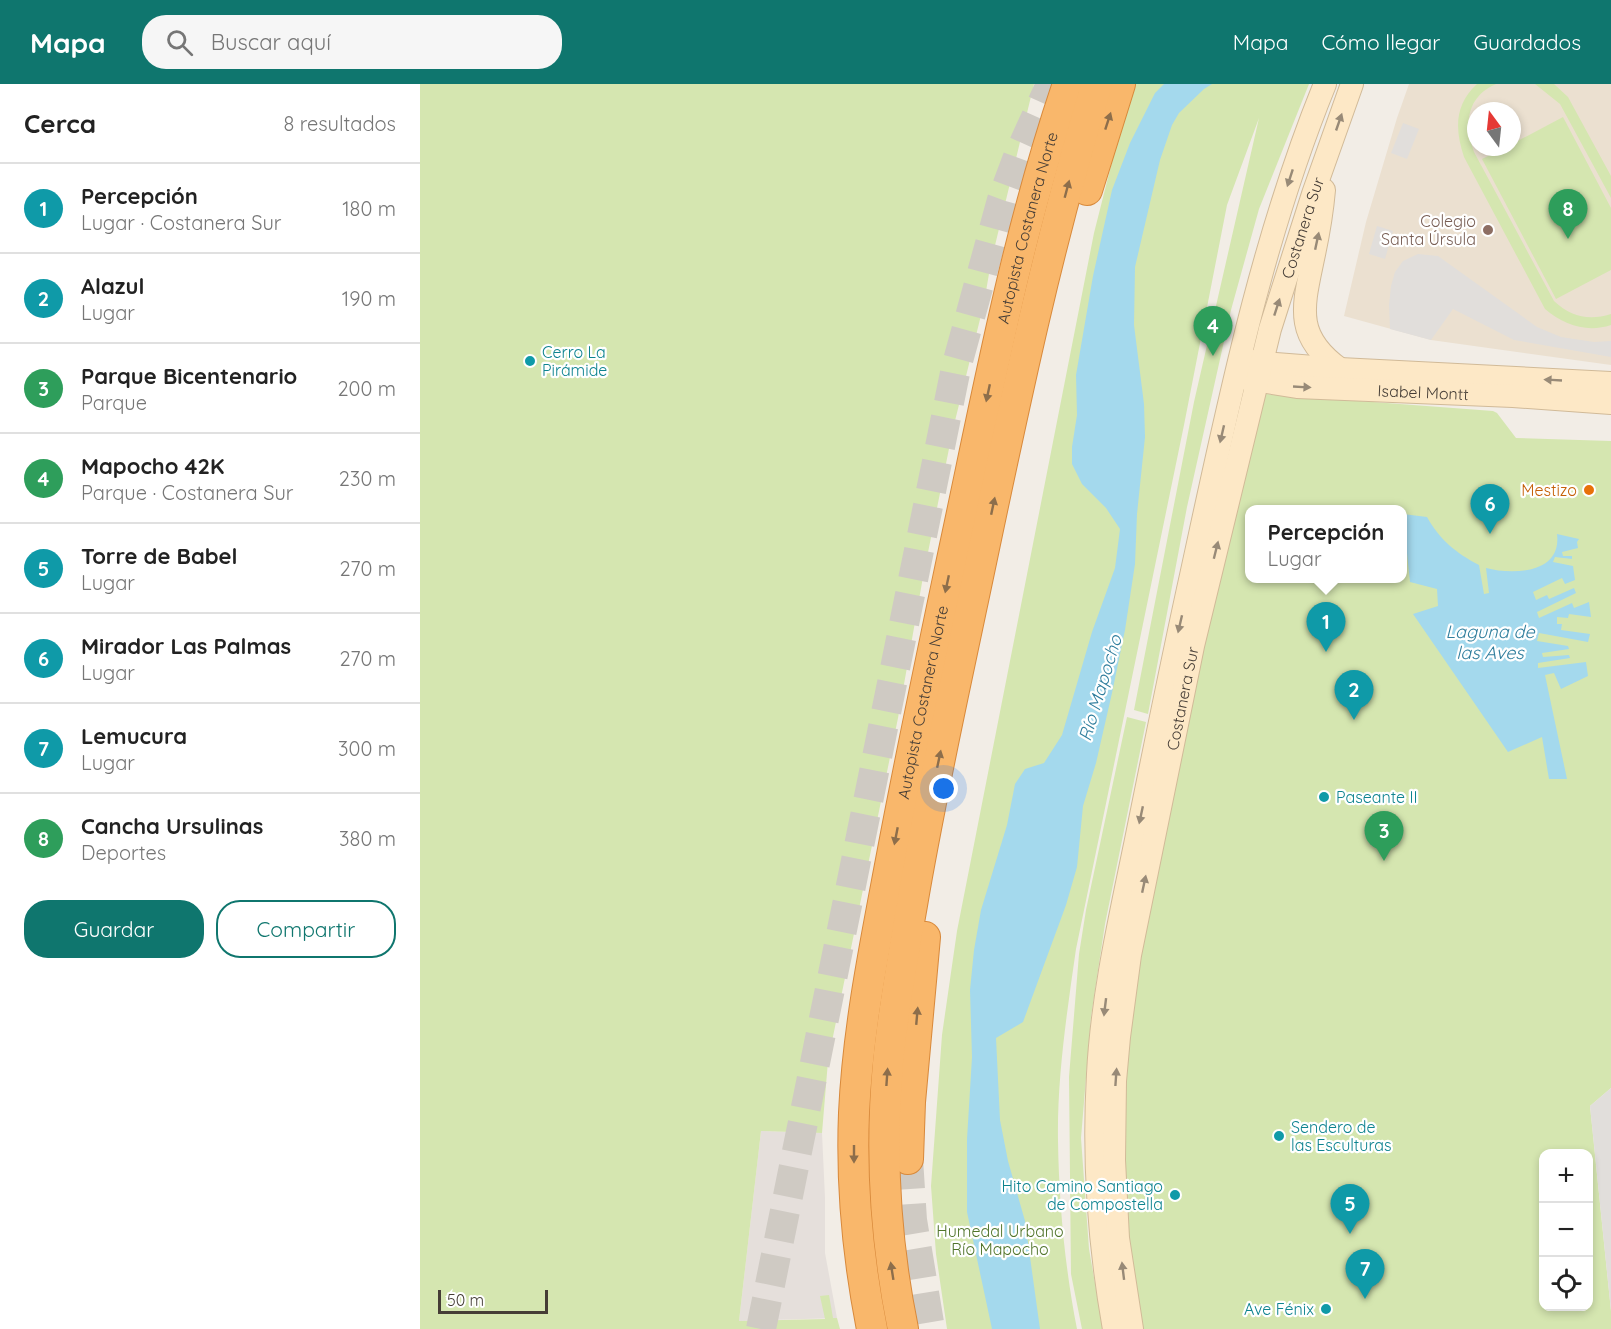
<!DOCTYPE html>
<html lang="es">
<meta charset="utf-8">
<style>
:root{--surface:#fff;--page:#f6f6f6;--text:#222;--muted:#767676;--line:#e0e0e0;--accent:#0f766e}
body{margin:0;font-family:Quicksand,sans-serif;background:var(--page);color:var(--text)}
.controls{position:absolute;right:18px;bottom:18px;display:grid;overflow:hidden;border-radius:12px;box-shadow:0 3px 9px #0003}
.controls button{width:54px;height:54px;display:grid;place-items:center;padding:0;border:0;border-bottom:2px solid var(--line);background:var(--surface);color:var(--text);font:30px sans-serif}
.compass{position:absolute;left:1047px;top:18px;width:54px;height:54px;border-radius:50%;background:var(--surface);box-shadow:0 3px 9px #0003;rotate:345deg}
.scale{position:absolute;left:18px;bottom:15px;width:110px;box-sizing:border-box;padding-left:6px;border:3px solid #453d36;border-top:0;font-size:16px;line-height:21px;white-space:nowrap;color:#453d36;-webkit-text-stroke:4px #fff;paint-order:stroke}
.you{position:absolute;left:524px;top:705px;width:21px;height:21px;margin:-15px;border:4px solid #fff;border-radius:50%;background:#1a73e8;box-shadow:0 0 0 9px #1a73e833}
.badge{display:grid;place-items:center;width:39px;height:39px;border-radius:50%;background:var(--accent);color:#fff;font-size:20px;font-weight:700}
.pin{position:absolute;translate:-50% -50px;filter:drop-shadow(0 2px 3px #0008)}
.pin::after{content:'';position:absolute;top:32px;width:21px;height:18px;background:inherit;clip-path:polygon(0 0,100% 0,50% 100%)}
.popup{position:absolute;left:825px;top:421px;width:162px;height:78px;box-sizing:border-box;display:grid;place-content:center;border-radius:12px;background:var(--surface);filter:drop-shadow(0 2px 4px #0005);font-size:20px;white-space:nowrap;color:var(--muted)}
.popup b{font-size:22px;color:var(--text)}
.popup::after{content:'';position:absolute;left:50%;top:100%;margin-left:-12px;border:12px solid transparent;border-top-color:var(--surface)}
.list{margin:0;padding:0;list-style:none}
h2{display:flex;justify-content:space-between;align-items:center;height:78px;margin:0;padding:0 24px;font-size:26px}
h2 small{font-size:20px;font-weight:400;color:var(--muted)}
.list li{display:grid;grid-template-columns:39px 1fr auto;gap:18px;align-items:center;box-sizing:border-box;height:90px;padding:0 24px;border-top:2px solid var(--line)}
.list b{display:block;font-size:22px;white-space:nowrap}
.list p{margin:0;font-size:20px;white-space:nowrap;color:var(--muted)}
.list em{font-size:20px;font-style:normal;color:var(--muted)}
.actions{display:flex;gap:12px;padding:18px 24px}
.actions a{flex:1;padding:14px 0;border:2px solid var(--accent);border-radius:24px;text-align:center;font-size:21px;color:var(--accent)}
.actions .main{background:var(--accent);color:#fff}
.icon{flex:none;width:33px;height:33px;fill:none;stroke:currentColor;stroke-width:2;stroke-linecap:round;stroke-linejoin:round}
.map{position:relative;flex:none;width:1191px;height:1245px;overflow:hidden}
header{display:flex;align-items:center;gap:36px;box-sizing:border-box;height:84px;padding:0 30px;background:var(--accent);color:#fff}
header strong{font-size:28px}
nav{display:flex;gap:33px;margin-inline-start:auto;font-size:21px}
.search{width:420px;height:54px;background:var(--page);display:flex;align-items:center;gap:15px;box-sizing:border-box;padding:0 21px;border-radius:24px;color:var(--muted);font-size:22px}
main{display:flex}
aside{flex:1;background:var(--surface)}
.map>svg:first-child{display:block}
</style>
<header>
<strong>Mapa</strong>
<div class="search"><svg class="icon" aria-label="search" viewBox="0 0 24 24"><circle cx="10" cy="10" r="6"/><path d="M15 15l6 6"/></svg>Buscar aquí</div>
<nav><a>Mapa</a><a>Cómo llegar</a><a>Guardados</a></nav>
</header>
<main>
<aside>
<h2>Cerca<small>8 resultados</small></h2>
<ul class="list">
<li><span class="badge" style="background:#0f9aa8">1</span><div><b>Percepción</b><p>Lugar · Costanera Sur</p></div><em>180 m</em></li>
<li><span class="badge" style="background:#0f9aa8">2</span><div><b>Alazul</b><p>Lugar</p></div><em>190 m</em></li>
<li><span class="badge" style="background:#2e9e5b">3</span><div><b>Parque Bicentenario</b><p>Parque</p></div><em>200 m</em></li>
<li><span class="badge" style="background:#2e9e5b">4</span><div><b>Mapocho 42K</b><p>Parque · Costanera Sur</p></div><em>230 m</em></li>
<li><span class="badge" style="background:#0f9aa8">5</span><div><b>Torre de Babel</b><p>Lugar</p></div><em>270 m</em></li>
<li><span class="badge" style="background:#0f9aa8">6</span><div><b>Mirador Las Palmas</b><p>Lugar</p></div><em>270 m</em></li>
<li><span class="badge" style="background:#0f9aa8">7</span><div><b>Lemucura</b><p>Lugar</p></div><em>300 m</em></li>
<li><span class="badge" style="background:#2e9e5b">8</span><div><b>Cancha Ursulinas</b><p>Deportes</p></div><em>380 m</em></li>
</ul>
<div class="actions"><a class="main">Guardar</a><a>Compartir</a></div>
</aside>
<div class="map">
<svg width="1191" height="1245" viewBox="0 0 1191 1245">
<rect width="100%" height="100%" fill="#f2ede6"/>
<!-- industrial -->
<path fill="#e5dfdb" d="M341,1047L402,1049L405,1114V1169L417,1234L319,1237Z"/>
<!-- education -->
<path fill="#ebe0d0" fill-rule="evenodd" d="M989,0H1191V281L1011,256L924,232L946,138L977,34ZM1056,27H1092V63H1056Z"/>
<!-- green -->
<path fill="#d5e6b0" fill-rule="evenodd" d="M0,0H614L571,178L564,219L533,345L503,493L478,634L408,977L402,1049L341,1047L319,1237L405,1235L400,1212L409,1211L413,1234H417L420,1245H0Z
M714,0H889L839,125L811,226L767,423L728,630L714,626L774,318L839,34L807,121L764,341L656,865C647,928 637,993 638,1057C639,1120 645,1184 657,1245H527L516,1170L511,1102L522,951L537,847L674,149L697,58Z
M1057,0H1076C1046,13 1044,41 1054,68L1134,217C1151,233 1169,237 1191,230V241C1167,249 1144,241 1125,225L1044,73C1035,46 1034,21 1057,0Z
M1115,0H1134L1148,13L1191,92V114L1140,20Z
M1143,33L1191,124V186L1136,215L1062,75L1086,63H1092V60Z
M846,310L1073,327L1077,329L1096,354L1191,357V1004L1170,1022L1191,1227V1245H721C713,1192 704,1138 703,1084C699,994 715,904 731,815C760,647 803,480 841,313ZM830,426H982V494H830ZM1124,1070H1168V1222H1124Z
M707,633L726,638L685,840L671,933L661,1054L669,1165L683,1245H662L651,1190L649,993L659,870L666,826Z"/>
<!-- parking -->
<path fill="#e1dedb" d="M983,39L999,45L987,75L971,69Z
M957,142L973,147L965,175L949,170Z
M998,170L1018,172L1117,243L1141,253L1174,258L1191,257V273L1094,256L1033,225L1011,256L970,245L969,221L971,202L975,188L983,177Z
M1191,1004V1227L1170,1022Z"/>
<!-- water -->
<path fill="#a4d9ed" d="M744,0H792L784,5L759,29L752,41L740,76L715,183L714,241L724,320L725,353L717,430L715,480L705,546L692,609L676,679L663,722L657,783L646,821L603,938L576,954L580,1036L588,1077L605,1137L620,1245H572L547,1128V1055L552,973L550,906L554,866L561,826L587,741L595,700L605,685L624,679L642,651L672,548L695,484L700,445L686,424L662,400L652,380V363L657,331L656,291L673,192L692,106L710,59L735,9Z
M983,430L1007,433C1020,456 1036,469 1059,481L1064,510L1069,509L1066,484C1092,491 1142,490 1137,450L1159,455L1157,458L1158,464L1142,468L1143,472H1152V475L1135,473L1133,478L1153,482L1155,496L1145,500L1142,494L1113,508L1116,516L1127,511L1129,515L1154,504L1156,509L1117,528L1119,534L1152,519L1154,524L1169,518L1171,533L1149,530L1148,534L1137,533V540H1142L1141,546L1170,550L1168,558L1119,549L1117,557L1148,562L1149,565L1122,569L1123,573L1149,571L1150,574L1118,579V584L1166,578L1168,592L1141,605L1134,589L1125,591L1147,695H1129L1122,653L1088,668L993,530L1018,522L1017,505L990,498Z"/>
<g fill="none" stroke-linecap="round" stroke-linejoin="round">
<!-- highway-tunnel -->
<path stroke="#cfcac3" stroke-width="30" stroke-dasharray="30 15" stroke-linecap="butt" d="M488,1075L492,1136L510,1245
M341,1245L536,284L582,116L598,73L631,0"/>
<!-- secondary casing -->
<g stroke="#d1ba98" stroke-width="24">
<g id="secondary">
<path d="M904,106C902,129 898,152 893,175C883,223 874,252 920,285"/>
<path d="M827,276L842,279L920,285L1191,299"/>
<path id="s1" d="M822,294L877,303L1093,312L1191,319"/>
<path d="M694,1245C679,1161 673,1075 678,990C682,911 700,834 716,756C734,667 752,577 772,487C808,322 841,157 905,0"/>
<path id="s2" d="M712,1245L698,1154L694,1076L695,997L699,953L710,871L773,562L850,245L893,110L932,0"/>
</g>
</g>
<!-- highway casing -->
<g stroke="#d8893b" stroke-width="32">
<g id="highway">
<path d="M667,106L700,0"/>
<path d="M488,1075L490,1018L505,853"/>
<path id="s3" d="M452,1245C438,1174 431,1102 434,1029C438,942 456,856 472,771C491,670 512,571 533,471C567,313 596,153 648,0"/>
<path d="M483,1245C465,1157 460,1068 468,979C473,926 483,873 492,821C509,720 531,621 552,521C589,346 624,171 677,0"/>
</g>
</g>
<!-- secondary -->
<use href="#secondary" stroke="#fde8c6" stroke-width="22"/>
<!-- highway -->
<use href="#highway" stroke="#f9b76b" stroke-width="30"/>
</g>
<!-- one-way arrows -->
<defs><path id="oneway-solid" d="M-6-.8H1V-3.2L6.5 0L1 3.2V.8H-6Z" transform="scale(1.5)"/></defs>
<g fill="#8d6e4b">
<use href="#oneway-solid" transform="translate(688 37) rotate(-72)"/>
<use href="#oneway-solid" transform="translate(647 105) rotate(-75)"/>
<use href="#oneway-solid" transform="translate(568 309) rotate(102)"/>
<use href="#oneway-solid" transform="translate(573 422) rotate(-78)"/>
<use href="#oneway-solid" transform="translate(527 500) rotate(102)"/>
<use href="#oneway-solid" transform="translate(519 675) rotate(-78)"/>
<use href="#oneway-solid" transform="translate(476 752) rotate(101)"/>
<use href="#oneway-solid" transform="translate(497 932) rotate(-85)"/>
<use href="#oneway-solid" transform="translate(467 993) rotate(-86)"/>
<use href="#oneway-solid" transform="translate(434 1070) rotate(90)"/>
<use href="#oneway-solid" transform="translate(472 1187) rotate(-99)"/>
</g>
<g fill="#988a77">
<use href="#oneway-solid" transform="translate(919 38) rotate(-71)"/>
<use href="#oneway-solid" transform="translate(870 94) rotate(108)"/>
<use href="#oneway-solid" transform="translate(897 157) rotate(-78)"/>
<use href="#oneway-solid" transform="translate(857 223) rotate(-72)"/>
<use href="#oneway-solid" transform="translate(1133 296) rotate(-177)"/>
<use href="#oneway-solid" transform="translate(882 303) rotate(3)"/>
<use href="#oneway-solid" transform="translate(802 350) rotate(103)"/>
<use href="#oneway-solid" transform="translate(796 466) rotate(-76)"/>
<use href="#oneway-solid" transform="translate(760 540) rotate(103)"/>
<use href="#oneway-solid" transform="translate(721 731) rotate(102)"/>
<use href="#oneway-solid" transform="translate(724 800) rotate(-78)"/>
<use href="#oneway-solid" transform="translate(685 923) rotate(97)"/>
<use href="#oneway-solid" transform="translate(696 993) rotate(-86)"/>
<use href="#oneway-solid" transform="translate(703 1187) rotate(-97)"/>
</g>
<!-- markers -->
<circle fill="#8d6e63" stroke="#fff" stroke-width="2" cx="1068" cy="146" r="6"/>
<g fill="#0f9aa8" stroke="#fff" stroke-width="2">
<circle cx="110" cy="277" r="6"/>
<circle cx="904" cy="713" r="6"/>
<circle cx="859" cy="1052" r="6"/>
<circle cx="755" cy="1111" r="6"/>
<circle cx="906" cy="1225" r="6"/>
</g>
<circle fill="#e8710a" stroke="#fff" stroke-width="2" cx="1169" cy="406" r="6"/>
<g text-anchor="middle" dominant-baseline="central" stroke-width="4.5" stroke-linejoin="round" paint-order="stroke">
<!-- education labels -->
<g font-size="16" fill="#785e54" stroke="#fff" text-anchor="end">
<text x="1056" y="137">Colegio<tspan x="1056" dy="18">Santa Úrsula</tspan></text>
</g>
<!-- street labels -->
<g font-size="16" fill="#453d36" stroke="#fff">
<text stroke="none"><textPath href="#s3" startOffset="1120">Autopista Costanera Norte</textPath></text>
<text stroke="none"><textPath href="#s2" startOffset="1124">Costanera Sur</textPath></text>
<text stroke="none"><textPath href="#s1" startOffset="182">Isabel Montt</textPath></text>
<text stroke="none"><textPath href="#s2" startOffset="638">Costanera Sur</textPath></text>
<text stroke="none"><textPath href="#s3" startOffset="634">Autopista Costanera Norte</textPath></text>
</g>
<!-- culture labels -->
<g font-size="16" fill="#0d838f" stroke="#fff" text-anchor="start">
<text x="122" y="268">Cerro La<tspan x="122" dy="18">Pirámide</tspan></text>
<text x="916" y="713">Paseante II</text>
<text x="871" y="1043">Sendero de<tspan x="871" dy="18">las Esculturas</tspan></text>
<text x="743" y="1102" text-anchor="end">Hito Camino Santiago<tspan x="743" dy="18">de Compostella</tspan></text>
<text x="894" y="1225" text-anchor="end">Ave Fénix</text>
</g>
<!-- food labels -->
<g font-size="16" fill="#c56008" stroke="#fff" text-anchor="end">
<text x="1157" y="406">Mestizo</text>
</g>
<!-- park labels -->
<g font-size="16" fill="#51752b" stroke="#fff">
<text x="580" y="1147">Humedal Urbano<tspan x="580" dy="18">Río Mapocho</tspan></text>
</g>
<!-- water labels -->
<g font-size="18" font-style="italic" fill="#307e9d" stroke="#fff">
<text x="1070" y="547">Laguna de<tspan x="1070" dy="21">las Aves</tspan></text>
<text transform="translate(680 604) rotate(-73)">Río Mapocho</text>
</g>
</g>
</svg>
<div class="controls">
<button>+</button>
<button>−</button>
<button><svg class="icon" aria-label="locate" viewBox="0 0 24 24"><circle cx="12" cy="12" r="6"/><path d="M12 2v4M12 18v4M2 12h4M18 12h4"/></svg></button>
</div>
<svg class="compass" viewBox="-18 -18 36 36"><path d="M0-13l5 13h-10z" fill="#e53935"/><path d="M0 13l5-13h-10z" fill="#767676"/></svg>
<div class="scale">50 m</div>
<div class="you"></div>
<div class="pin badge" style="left:906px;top:568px;background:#0f9aa8">1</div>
<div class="popup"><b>Percepción</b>Lugar</div>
<div class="pin badge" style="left:934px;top:636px;background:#0f9aa8">2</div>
<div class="pin badge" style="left:964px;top:777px;background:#2e9e5b">3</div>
<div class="pin badge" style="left:793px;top:272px;background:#2e9e5b">4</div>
<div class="pin badge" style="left:930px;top:1150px;background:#0f9aa8">5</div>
<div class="pin badge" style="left:1070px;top:450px;background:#0f9aa8">6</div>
<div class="pin badge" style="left:945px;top:1215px;background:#0f9aa8">7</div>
<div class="pin badge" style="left:1148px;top:155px;background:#2e9e5b">8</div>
</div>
</main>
